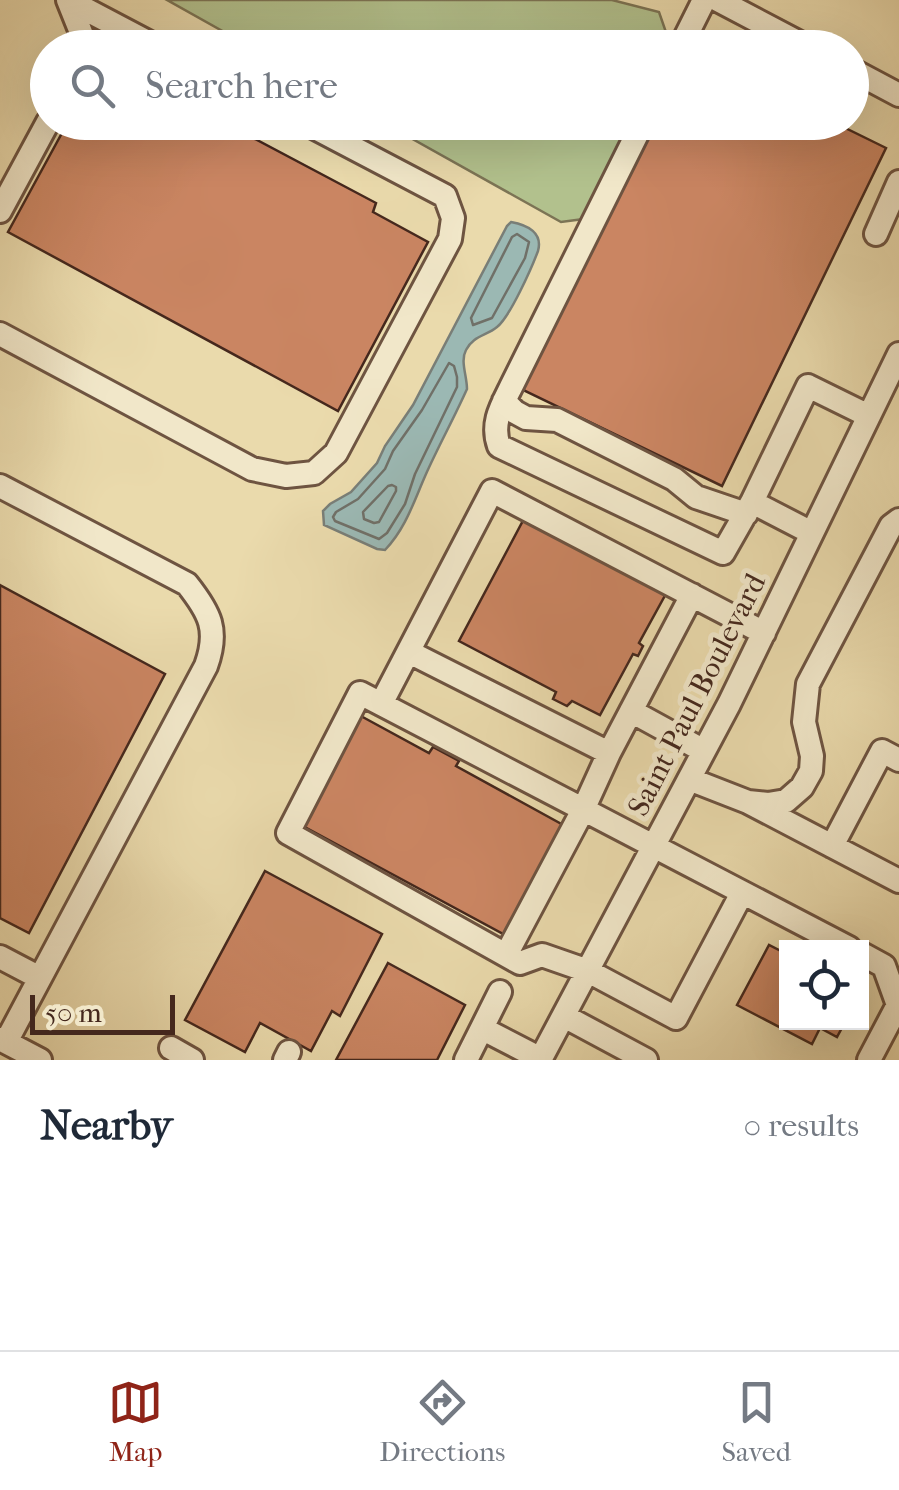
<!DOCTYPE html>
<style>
:root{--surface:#fff;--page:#f6f6f7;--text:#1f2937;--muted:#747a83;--line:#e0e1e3;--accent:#8f2418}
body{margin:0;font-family:"IM FELL French Canon",serif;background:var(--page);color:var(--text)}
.controls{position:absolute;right:30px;bottom:30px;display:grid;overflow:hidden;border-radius:0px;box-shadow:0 10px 40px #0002}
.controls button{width:90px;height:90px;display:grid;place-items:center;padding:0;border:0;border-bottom:2px solid var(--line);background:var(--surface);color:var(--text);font:50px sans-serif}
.scale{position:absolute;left:30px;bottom:25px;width:145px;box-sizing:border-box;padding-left:10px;border:5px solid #45281d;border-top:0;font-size:28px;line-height:35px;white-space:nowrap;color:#45281d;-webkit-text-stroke:8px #f1e7c9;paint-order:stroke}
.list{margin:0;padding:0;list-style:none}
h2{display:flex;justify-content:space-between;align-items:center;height:130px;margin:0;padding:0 40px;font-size:42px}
h2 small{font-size:32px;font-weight:400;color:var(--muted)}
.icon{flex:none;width:55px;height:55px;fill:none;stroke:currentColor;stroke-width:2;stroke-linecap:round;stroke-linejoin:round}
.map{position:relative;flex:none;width:899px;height:1060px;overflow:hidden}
.search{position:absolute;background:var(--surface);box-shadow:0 10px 40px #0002;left:30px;right:30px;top:30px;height:110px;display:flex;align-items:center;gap:25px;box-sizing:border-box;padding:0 35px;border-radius:55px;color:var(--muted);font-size:38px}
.sheet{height:290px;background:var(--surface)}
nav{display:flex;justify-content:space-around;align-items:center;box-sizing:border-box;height:140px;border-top:2px solid var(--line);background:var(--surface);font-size:28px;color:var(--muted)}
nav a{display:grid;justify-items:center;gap:5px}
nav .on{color:var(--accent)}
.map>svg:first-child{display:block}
</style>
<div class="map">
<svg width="899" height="1060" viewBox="0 0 899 1060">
<rect width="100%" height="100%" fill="#eadaac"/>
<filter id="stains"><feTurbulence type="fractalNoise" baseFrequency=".002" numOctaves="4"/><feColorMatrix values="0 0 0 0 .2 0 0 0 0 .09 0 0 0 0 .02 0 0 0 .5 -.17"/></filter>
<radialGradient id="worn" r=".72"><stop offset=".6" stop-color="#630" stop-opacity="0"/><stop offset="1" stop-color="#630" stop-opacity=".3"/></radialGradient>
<!-- green -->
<path fill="#b2c18d" stroke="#7c7455" stroke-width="2.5" d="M167,0H612L659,12L668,38L666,48L251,47Z
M384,123H640L591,218L561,222Z"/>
<!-- water -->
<path fill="#9bb8b3" stroke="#797e77" stroke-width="2.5" d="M511,222C528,225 543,233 538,251C532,267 510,317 497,327C486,336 473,336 466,350C460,361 467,376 467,389C454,418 439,445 426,474C414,501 406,528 385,550L377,549L324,525L323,511L330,504L351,492L377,463L385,446L413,405L507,226Z"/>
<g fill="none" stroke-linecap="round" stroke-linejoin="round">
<!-- shore -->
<path stroke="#707068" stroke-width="2.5" d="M517,234L529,242L525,258L492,318L473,325L471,318L512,237Z
M449,363L454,366L457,377V387L415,474L405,504L387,533L379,539L335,521L333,517L336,512L358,499L385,469L393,451L422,410Z
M392,485L396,487V491L379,522L374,523L364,519L363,512L388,486Z"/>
</g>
<!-- building -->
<path fill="#ca8562" stroke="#45281d" stroke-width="2.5" d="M68,122H223L376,203L373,212L428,242L338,411L8,232Z
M653,122H833L886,148L722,486L523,390Z
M526,515L668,590L639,643L643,646L638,656L633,654L600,715L572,701L567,706L553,699L556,692L459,641Z
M0,585L165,674L29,933L0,918Z
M359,715L429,753L433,747L459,761L456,766L565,826L507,936L301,825Z
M265,871L382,934L340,1016L332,1011L311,1051L260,1023L245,1052L185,1020Z
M785,942L795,948H786V1022H845L837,1037L820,1028L812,1044L737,1005L769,945L781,951Z
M388,963L465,1005L437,1060H336Z"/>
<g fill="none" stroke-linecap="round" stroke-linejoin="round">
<!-- minor casing -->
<g stroke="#6e5441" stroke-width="28">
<path id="minor" d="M68,0L159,48
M68,0L84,40L82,48
M718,0L809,48
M680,48L704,0
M852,70L899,95
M643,122L511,387C501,407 491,424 499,446L723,553L752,502
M0,211L48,122
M876,234L899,182
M0,334L252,469L286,476L314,473L336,453L450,239L453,218L445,196L304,122
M504,401L515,412L526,418L557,420L674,479L696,497L746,514
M0,486L187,584C210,613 219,630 206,666L40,978
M812,533L752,502L808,386L869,416
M409,652L609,753L692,595
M381,704L492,491L764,633
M631,711L704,751
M689,779L748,802L899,881
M748,802L768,804L786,801L802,787L811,771L812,756L804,722L808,684L891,526L899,520
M832,846L882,751L899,760
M742,893L676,1018L588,971L542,955L520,963L288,833L360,693L849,948
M862,954L884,966L898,1005L869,1060
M506,955L583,810L609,753
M0,957L40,978L6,1042
M564,1016L646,1060
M483,1029L541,1059
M0,1039L40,1060
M171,1048L192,1060
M285,1060L289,1052
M466,1060L500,992
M540,1060L729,704L899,354"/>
</g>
<!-- minor -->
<use href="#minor" stroke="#f1e7c9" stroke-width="22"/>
</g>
<g text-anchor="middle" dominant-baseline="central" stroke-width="10" stroke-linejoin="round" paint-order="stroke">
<!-- street labels -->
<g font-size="30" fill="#45281d" stroke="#f1e7c9">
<text transform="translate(697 695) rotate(-63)">Saint Paul Boulevard</text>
</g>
</g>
<rect width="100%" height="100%" filter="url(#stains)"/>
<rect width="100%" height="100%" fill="url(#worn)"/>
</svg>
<div class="controls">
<button><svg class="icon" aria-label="locate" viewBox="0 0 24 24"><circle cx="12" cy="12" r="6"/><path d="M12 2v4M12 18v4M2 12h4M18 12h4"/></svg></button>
</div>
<div class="scale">50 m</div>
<div class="search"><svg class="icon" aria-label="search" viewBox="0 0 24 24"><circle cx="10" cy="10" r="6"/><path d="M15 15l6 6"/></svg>Search here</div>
</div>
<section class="sheet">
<h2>Nearby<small>0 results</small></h2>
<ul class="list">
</ul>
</section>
<nav>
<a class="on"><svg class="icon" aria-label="map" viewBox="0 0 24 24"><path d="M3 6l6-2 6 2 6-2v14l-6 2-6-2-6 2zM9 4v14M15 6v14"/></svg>Map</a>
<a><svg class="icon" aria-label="directions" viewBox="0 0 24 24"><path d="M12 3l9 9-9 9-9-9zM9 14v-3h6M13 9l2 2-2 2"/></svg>Directions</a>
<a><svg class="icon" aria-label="saved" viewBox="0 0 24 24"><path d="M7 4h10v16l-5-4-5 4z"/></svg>Saved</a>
</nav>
